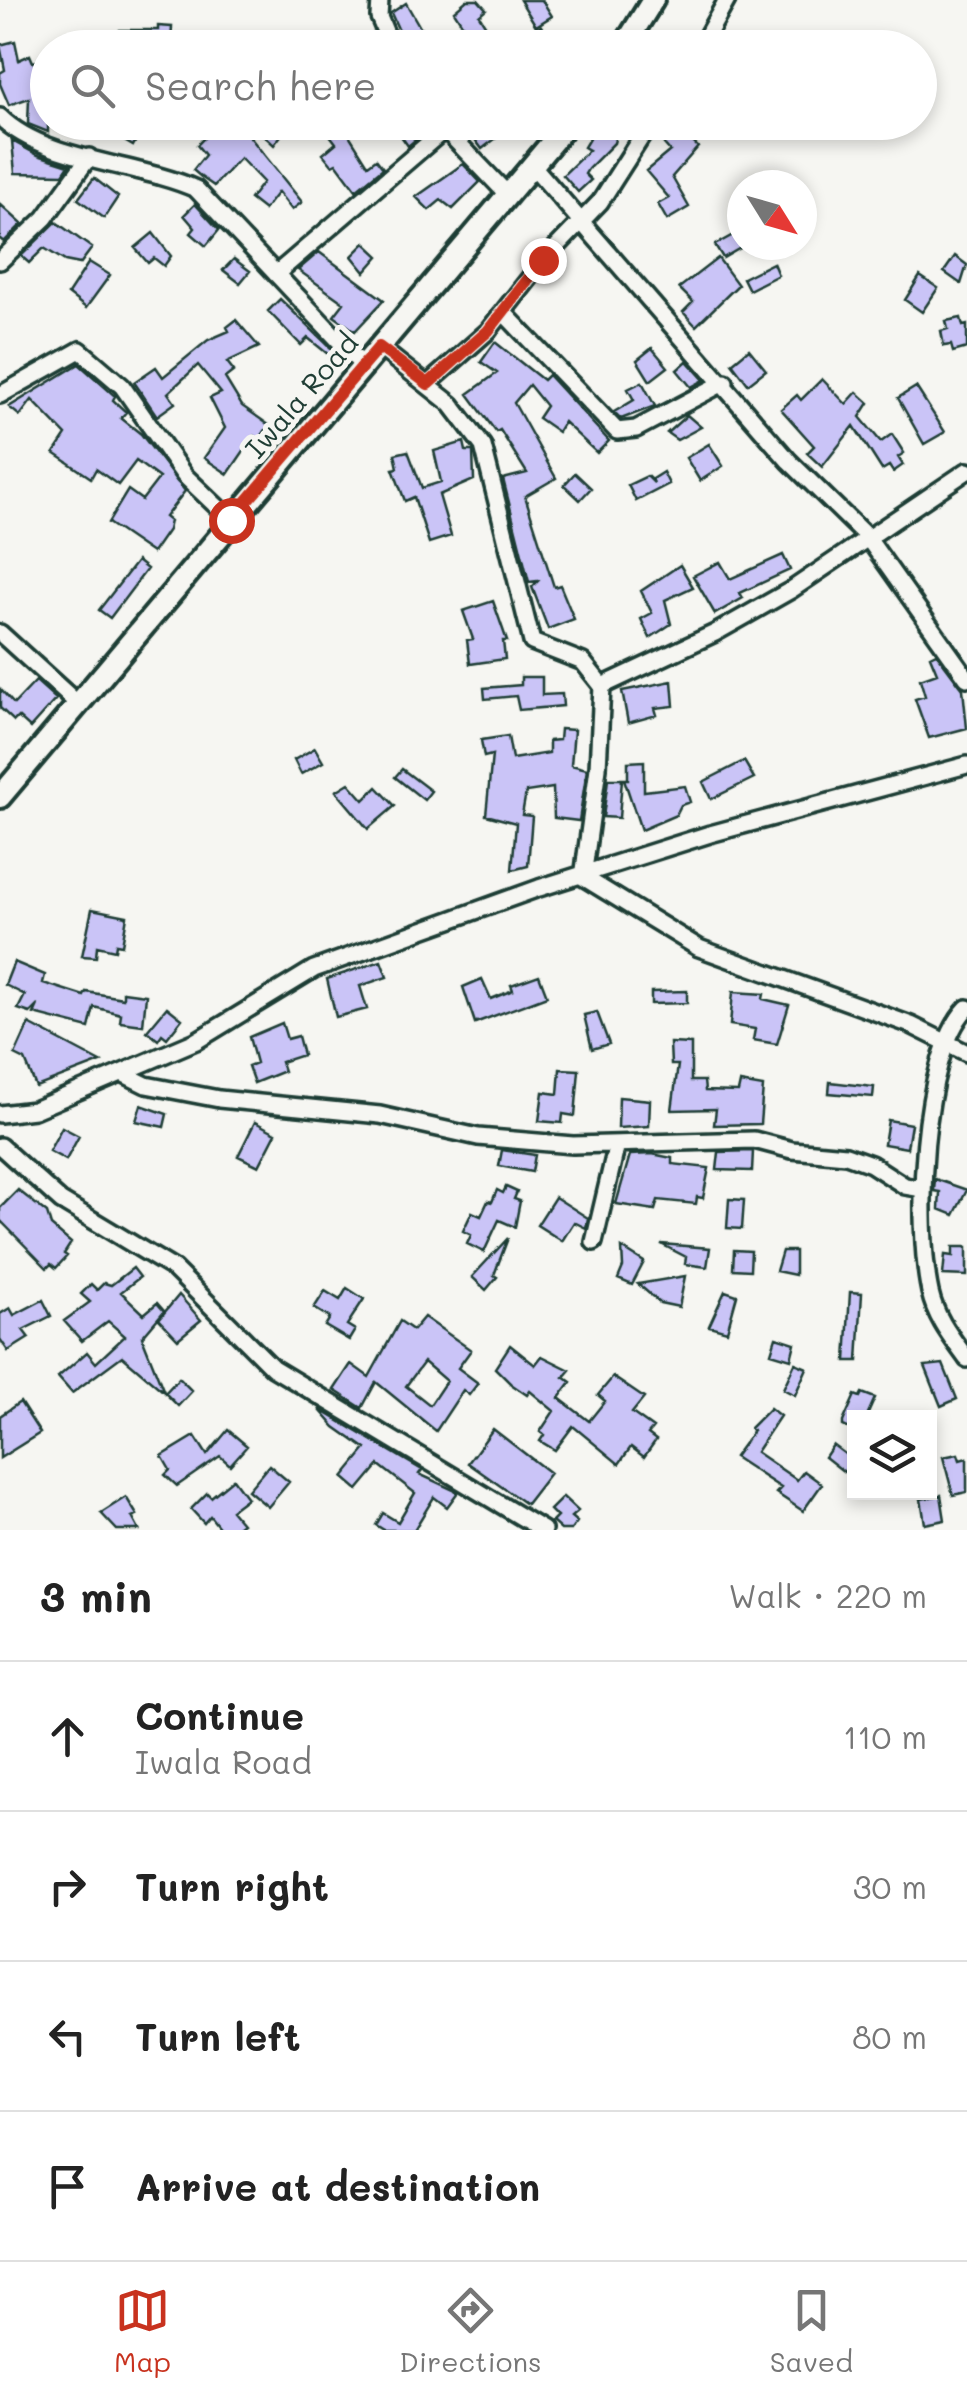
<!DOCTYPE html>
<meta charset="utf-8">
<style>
:root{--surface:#fff;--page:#f2f2f2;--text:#222;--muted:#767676;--line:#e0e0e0;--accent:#c8321e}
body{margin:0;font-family:Mali,sans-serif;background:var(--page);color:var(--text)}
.controls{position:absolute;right:30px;bottom:30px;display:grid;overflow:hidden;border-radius:0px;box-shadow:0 5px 15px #0003}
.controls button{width:90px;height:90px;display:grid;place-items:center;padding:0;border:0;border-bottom:2px solid var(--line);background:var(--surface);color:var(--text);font:50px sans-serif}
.compass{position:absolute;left:727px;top:170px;width:90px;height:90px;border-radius:50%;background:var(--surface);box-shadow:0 5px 15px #0003;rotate:127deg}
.stop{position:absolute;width:30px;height:30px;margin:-22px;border:8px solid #c8321e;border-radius:50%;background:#fff}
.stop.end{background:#c8321e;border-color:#fff;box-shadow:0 2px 10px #0008}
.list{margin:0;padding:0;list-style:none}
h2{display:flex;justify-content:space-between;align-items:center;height:130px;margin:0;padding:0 40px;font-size:42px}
h2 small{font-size:32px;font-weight:400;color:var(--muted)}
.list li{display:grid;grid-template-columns:65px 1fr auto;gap:30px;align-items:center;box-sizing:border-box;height:150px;padding:0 40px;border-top:2px solid var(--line)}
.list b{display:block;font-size:38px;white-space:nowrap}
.list p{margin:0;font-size:32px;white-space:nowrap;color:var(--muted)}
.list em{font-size:32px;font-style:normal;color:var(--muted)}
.icon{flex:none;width:55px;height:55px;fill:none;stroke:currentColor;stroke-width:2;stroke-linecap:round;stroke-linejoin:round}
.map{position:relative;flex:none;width:967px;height:1530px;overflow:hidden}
.search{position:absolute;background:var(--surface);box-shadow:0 5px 15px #0003;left:30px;right:30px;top:30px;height:110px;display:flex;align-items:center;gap:25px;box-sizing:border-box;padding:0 35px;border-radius:55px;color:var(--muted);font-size:38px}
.sheet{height:730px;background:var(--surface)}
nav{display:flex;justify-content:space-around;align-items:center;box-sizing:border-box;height:140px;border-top:2px solid var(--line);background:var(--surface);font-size:28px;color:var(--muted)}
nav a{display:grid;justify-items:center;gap:5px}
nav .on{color:var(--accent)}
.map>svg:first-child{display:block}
</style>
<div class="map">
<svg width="967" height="1530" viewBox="0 0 967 1530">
<rect width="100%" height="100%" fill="#f6f6f2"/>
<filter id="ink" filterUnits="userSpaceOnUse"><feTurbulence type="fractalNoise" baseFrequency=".01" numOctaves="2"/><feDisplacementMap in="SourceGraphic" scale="20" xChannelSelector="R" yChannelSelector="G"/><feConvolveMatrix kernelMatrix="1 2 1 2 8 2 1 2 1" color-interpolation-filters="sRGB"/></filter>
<g filter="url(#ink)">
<!-- building -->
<path fill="#cac4f7" stroke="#1f3d34" stroke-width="2.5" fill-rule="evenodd" d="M467,0H478L486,9L479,15L500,48H477L454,11Z
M520,0H542L552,16L536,26Z
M406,3L421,29L403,40L391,13Z
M158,26L172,27L171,42L120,45V30H158Z
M541,26L550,38L536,48H527L521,40Z
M15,41L19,60L30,55L33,62L48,59V132L28,124L29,98L9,105L0,84V73L5,70L0,45Z
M114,122H146L133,146L109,132Z
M190,122H291L274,145L258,130L250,137L302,202L292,210L278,192L264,210L250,199L263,182L240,158L214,186L201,177L193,170L205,155L197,145L204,138Z
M336,122H341L368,165L376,159L383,168L356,190L336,163L332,165L323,154L336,143L326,130Z
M391,122L409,129L419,122L426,131L408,146Z
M462,122H517L482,149Z
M599,122L617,131L614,143L588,169L585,174L591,180L578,192L563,175L589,150L584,147Z
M680,129L698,147L672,177L689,207L667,220L658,204L669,198L646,171L670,151L664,144Z
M12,141L38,155L69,165L63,174L15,173Z
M463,164L480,182L453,209L441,200L429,210L416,197Z
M94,178L118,197L104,218L78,199Z
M0,204L22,224L4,242L0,239Z
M195,204L219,230L206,246L191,233L195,228L184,215Z
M56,222L92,248L80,264L65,261L44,248L29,263L21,256Z
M742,230V247L723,258L715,245Z
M153,233L171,256L164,266L154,258L148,263L135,248Z
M365,243L379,256L365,272L352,256Z
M319,252L384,300L355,331L334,316L344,303L298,270Z
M955,256L967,265L961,284L944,272Z
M718,258L738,285L696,326L683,312L693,302L679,288Z
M234,259L250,271L240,283L223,270Z
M89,262L110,275L86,308L68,294Z
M773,263L778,275L749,290L743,278Z
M920,276L938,288L922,312L905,300Z
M280,299L333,350L329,355L308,338L301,345L268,311Z
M961,318L963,326L967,325V348L953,352L951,345L944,346L941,331L948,329L946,321Z
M236,320L259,347L227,362L234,371L225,378L242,406L269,425L259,440L254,436L228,474L204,458L225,428L210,398L221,393L198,365L168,393L175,403L157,416L134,382L156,367L163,377L208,340L229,331L227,327Z
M495,342L543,380L548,375L609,441L597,453L564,422L558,432L538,418L546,406L529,385L514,403L556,478L525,496L554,587L560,585L574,619L548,629L532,587L538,581L529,582L503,479L527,473L500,430L496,432L468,394L497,373L481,362Z
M652,348L668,367L650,381L637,360Z
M749,349L766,370L748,384L732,363Z
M687,361L704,380L691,387L677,370Z
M79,364L115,396L113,400L126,412L121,418L141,434L185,491L165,517L170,521L168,530L152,553L108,523L128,490L142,500L159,478L136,461L118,485L96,469L91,478L54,453L66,435L32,400L20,416L9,407Z
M822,379L846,404L857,392L869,403L860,417L881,442L892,434L904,453L898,457L903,465L893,472L889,466L882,470L854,426L822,467L807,453L814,446L781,409L797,395L801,400Z
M642,382L655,406L621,419L614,412L634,400L628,389Z
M916,387L945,432L924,444L898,398Z
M687,415L701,427L677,440L667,433Z
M464,442L466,451H473L474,480L439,495L451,536L429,543L414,497L405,501L393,469L398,468L395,454L408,451L422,488L441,482L434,451Z
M709,444L723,466L700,481L686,458Z
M663,472L669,484L636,501L628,485L647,476L654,483L652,479Z
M575,473L591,488L580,500L564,485Z
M783,555L790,570L740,593L743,598L715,614L693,576L720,562L730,579Z
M137,561L147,569L110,618L99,610Z
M680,565L693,587L665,600L671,624L650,638L641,619L652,613L641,591Z
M493,601L507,641H503L505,659L470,664L467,640L473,639L463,611Z
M936,653L963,689L967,728L929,738L915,699L925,696L920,679L937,673L930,656Z
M521,677H542V695L562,694L563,706L519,710L516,696L485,699L484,688L521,685Z
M36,681L56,699L30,728L18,717L14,721L0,708V689L14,704Z
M672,681L674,706L655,708L657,715L628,723L622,691Z
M560,729L574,730L571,765L587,769L579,821L554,818L553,788L526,792L522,815L532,816L528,866L512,870L516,823L486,815L492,755L484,757L481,740L508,736L512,759L549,753V741L559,740Z
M315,748L323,762L301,774L294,760Z
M644,761V791L685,786L690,802L681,805L676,815L641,830L624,779H628V762Z
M744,761L754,778L711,799L703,782Z
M402,769L431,791L424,800L395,777Z
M608,779H622L619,818L603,817Z
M349,783L364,800L377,787L395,806L368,829L336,791Z
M92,909L127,916L122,945L116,944L115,950L97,946L96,957L82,956Z
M381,961L387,977L360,986L367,1009L336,1017L327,979Z
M14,962L45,975L43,983L84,996L86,992L123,998V992L146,995L143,1025L120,1022L121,1014L94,1007L89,1028L34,1014L38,1005L30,1013L18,1009L25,995L5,985Z
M539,975L547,996L475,1023L463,987L482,979L491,999L513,990L511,985Z
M687,991V1003L651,1004V992Z
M733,992L764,994L763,999L789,1005L777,1044L753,1040L755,1029L730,1025Z
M167,1007L182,1019L167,1038L162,1034L158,1040L147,1031Z
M597,1012L609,1044L592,1049L584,1015Z
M282,1023L287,1039L298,1036L303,1055L281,1062L284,1071L254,1083L248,1066L256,1063L249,1037Z
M29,1024L101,1062L36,1087L25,1060L15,1055Z
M670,1043L691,1044V1081H704L705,1091L738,1092L740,1083L763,1087L760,1124L714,1125L716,1109L672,1110L678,1065H671Z
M560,1069L579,1070L575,1116L563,1114L562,1123L539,1121L543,1092L558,1094Z
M830,1082L874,1087L873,1097L829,1093Z
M619,1097L650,1100L649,1126L618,1128Z
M141,1105L167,1114L164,1127L136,1121Z
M888,1120L911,1124L907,1148L884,1144Z
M255,1122L276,1133L259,1166L238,1156Z
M62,1127L79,1136L66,1160L49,1151Z
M502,1150L535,1155L532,1172L499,1166Z
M753,1151L752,1171L717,1170L719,1152Z
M652,1154L672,1158V1164L709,1168L703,1198L697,1197L696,1204L658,1200L655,1210L616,1204L630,1155Z
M935,1179L967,1190L954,1215L939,1209L940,1192L934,1191Z
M506,1187L517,1192L514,1199L520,1201L515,1227L499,1220L484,1252L467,1244L471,1235L463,1231L472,1212L481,1216L488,1201L492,1202L497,1190L503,1193Z
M18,1190L47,1213L51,1226L71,1243L64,1254L67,1256L56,1268L51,1264L47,1268L0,1220V1208Z
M555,1197L588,1218L586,1228L574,1222L562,1241L537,1225Z
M729,1199L744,1200L742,1229L727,1228Z
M508,1238L494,1275L497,1277L486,1290L472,1277Z
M661,1244L710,1248L707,1267L685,1264L686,1257Z
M953,1247H967V1276L943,1275L945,1255L953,1256Z
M622,1248L644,1262L632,1285L618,1279L623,1267Z
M734,1250L751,1251L750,1270L733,1269Z
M782,1251H795V1275L776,1271Z
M133,1268L140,1277L121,1292L144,1314L157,1303L164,1311L142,1337L164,1392L122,1356L72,1393L58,1377L87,1352L96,1363L125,1336L108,1321L82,1341L64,1321L90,1302L81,1294L91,1284L97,1290L104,1283L111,1285Z
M685,1276L679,1307L660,1303L638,1284Z
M347,1288L364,1299L347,1325L355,1330L349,1340L325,1326L330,1318L314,1308L325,1291L340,1300Z
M725,1291L737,1295L727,1331L709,1326Z
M850,1292L862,1293L858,1361H846Z
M179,1295L201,1320L178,1339L159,1319Z
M43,1300L51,1316L23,1330L29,1338L8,1351L0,1339V1314L10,1308L14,1315Z
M424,1317L471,1350L458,1368L478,1383L469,1395L463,1390L436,1431L376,1382L362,1408L334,1390L351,1364L369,1377L400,1321L413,1330ZM424,1362L446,1381L430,1405L406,1386Z
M776,1337L795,1343L791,1359L771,1353Z
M510,1345L535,1365L542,1356L570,1370L564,1377L571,1382L559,1398L589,1421L605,1401L598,1395L613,1377L644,1398L632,1413L653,1428L648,1434L656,1440L644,1457L631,1447L619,1464L573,1426L555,1450L540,1441L544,1435L540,1432L554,1411L530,1391L527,1395L511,1384L495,1368Z
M795,1363L807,1368L795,1395L783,1389Z
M943,1364L957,1399L941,1406L925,1366Z
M179,1378L192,1391L178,1406L165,1393Z
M862,1393L875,1398L866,1418H854V1431L843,1426V1422L855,1395L860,1397Z
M20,1402L40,1433L0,1458V1416Z
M770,1408L780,1416L756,1452L797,1480L804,1471L822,1484L803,1511L776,1493L781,1488L734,1457L753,1431L750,1428Z
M319,1409L422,1470L419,1474L458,1492L447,1507L434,1497L414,1530H384L376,1525L383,1513L398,1522L415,1493L379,1465L358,1490L343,1477L366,1449L335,1427Z
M493,1429L550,1473L526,1504L468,1463Z
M228,1430L247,1446L230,1465L220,1456L177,1486L165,1475L170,1470L162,1456L195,1436L207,1455Z
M833,1445L853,1460L844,1472L825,1457Z
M958,1454L960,1460L967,1458V1492L953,1495L943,1457Z
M269,1465L289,1482L268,1507L248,1490Z
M233,1479L247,1498L231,1510L242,1523L233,1530H221L210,1516L204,1523L191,1509L207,1493L211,1497Z
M941,1495L945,1520L925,1524L921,1499Z
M126,1497L137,1515L132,1517L139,1530H117L101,1513Z
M563,1497L578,1511L571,1517L577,1522L571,1530H561L552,1522L557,1517L550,1510Z"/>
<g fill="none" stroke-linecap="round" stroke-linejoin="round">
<!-- street casing -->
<g stroke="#1f3d34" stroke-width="22">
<path id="street" d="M380,0L379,17L392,48
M700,48L727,0
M0,117C44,161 138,163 196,189L363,366
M440,124L506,193
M533,166L789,461L867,537L967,678
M0,261L45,218L89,157
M276,274L444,130
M504,313L617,431L636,429L725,382
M379,347L451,404L483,446L532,642L583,662L602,686L598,768L583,877L699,948L911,1025L967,1053
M428,384L488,331L543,261L600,202L651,122
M0,395L80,350L122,386L184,475L231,520
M0,633L78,704
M602,686L715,633L791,590L967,471
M967,1008C920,1057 916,1227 930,1292C936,1319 952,1338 967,1359
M124,1074L146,1085L219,1099L380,1115L478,1137L573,1145L754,1140L792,1150L846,1155L871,1164L905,1186L923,1189
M0,1114L34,1110L196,1041L314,969L539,888L710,834L967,765
M0,1146L61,1201L174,1269L273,1368L543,1530
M594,1242L617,1144"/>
</g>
<!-- secondary casing -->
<g stroke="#1f3d34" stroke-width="28">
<path id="secondary" d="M623,48L653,0
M0,797L569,122"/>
</g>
<!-- street -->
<use href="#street" stroke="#f6f6f2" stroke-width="15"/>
<!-- secondary -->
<use href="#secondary" stroke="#f6f6f2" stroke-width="20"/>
</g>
</g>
<g fill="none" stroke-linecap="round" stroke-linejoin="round" filter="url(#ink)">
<!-- route -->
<path stroke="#c8321e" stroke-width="12" d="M231,520L379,347L428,384L488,331L543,260"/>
</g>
<g text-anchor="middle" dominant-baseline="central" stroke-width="10" stroke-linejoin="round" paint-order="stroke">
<!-- street labels -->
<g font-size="28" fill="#1f3d34" stroke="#f6f6f2">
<text transform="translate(301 395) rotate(-49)">Iwala Road</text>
</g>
</g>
</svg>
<div class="controls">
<button><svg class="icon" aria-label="layers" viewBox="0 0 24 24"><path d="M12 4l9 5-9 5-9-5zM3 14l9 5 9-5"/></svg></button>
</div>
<svg class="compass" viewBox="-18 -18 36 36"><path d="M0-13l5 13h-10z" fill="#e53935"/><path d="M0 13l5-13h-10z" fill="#767676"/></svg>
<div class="stop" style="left:231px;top:520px"></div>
<div class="stop end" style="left:543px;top:260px"></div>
<div class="search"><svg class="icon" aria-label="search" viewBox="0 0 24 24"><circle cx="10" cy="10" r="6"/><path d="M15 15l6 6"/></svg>Search here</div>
</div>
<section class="sheet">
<h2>3 min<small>Walk · 220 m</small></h2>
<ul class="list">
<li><svg class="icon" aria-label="ahead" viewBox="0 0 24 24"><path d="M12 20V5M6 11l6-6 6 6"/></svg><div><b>Continue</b><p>Iwala Road</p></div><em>110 m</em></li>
<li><svg class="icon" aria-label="right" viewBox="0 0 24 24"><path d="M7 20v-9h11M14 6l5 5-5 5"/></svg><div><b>Turn right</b></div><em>30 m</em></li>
<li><svg class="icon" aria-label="left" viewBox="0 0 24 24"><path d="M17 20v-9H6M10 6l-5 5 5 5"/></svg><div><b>Turn left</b></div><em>80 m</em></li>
<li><svg class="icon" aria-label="arrive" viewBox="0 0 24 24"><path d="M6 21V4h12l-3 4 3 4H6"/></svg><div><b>Arrive at destination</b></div></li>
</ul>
</section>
<nav>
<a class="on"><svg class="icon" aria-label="map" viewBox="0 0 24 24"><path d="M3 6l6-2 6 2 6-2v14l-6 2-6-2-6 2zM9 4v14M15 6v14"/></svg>Map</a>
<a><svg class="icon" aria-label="directions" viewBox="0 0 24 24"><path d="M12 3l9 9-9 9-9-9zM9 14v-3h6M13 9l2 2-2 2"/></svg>Directions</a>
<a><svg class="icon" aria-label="saved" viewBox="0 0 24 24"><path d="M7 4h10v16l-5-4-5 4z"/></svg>Saved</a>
</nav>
